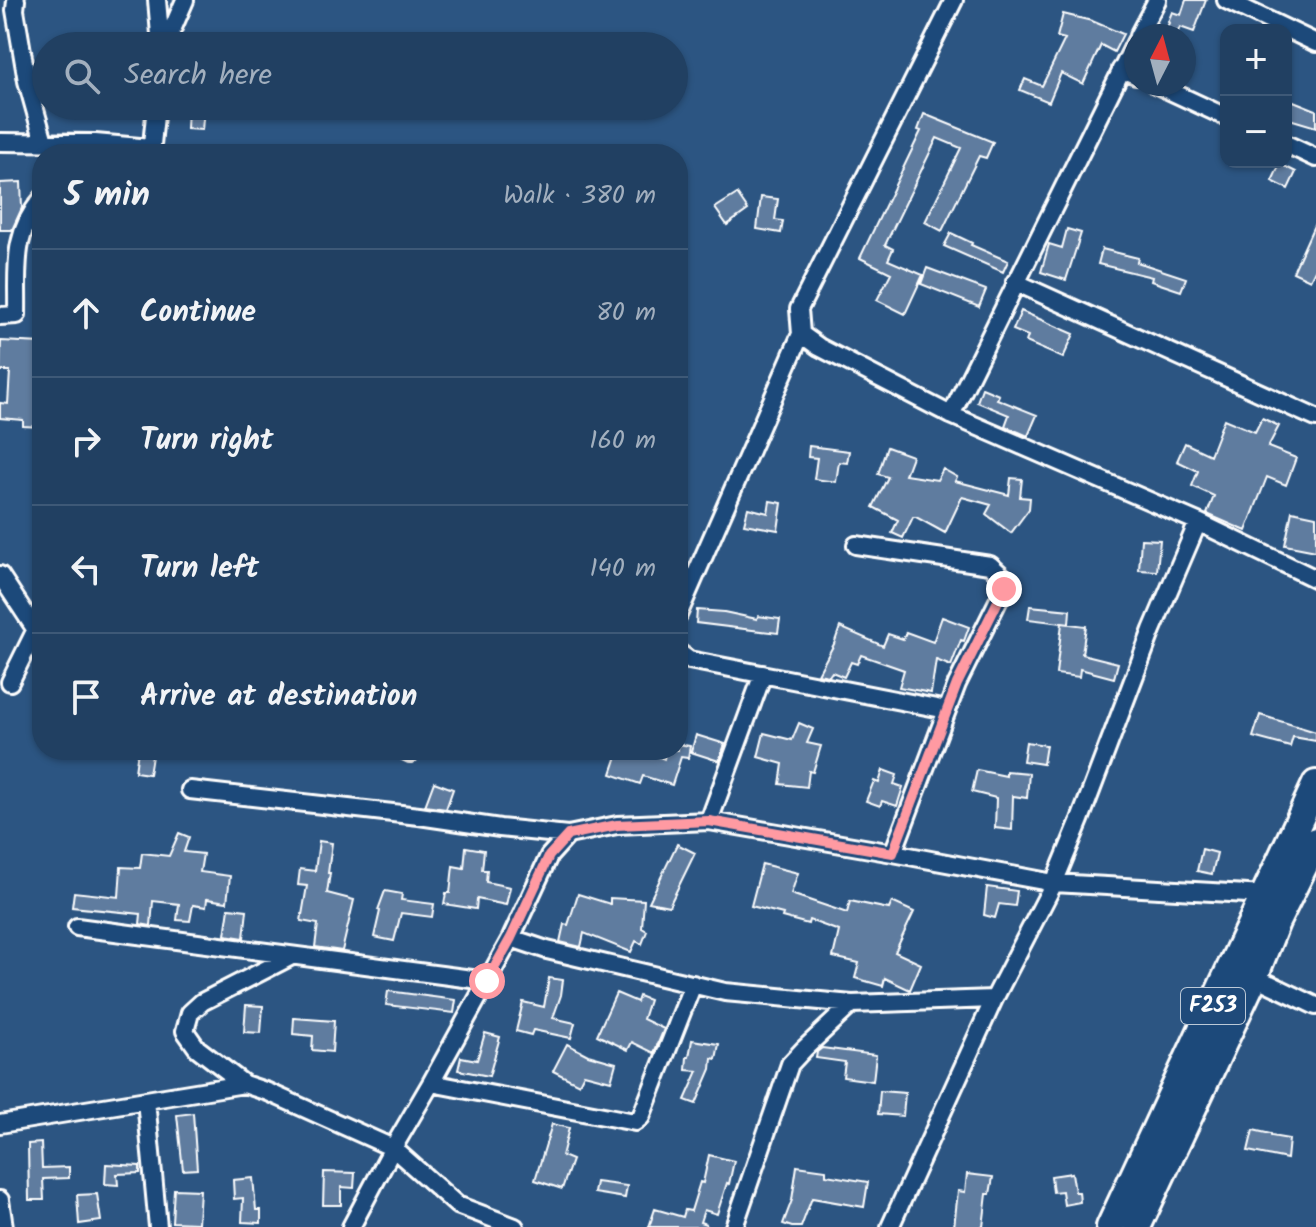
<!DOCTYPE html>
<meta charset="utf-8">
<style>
:root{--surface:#214062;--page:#2d4b6b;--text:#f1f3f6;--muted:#a2afbe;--line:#3e5977}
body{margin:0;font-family:Kalam,sans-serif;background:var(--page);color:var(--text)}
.controls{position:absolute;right:24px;top:24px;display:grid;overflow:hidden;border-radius:16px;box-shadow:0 2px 6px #0004}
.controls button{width:72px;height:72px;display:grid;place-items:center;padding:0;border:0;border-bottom:2px solid var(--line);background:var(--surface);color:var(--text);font:40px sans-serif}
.compass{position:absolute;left:1124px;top:24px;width:72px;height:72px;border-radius:50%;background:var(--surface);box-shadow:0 2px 6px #0004;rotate:6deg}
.stop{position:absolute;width:24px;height:24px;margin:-18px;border:6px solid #ff9aa2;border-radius:50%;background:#fff}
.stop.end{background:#ff9aa2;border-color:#fff;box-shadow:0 2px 8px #0008}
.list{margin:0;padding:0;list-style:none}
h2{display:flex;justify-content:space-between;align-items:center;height:104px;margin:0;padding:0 32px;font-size:34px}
h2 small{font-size:26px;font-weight:400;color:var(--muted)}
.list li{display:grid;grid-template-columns:52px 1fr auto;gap:24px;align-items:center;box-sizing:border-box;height:128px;padding:0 32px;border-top:2px solid var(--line)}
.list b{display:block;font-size:30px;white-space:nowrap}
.list em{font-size:26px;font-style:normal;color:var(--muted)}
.icon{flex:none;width:44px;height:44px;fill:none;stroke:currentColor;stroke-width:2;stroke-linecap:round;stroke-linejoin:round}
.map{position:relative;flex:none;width:1316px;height:1227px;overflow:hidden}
.search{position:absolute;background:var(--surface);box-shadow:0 2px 6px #0004;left:32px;top:32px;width:656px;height:88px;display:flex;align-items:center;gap:20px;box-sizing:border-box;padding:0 28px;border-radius:44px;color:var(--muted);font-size:30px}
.panel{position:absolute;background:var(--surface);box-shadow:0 2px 6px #0004;left:32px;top:144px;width:656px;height:616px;border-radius:32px}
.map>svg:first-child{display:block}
</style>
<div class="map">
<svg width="1316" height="1227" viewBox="0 0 1316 1227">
<rect width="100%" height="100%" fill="#2c5582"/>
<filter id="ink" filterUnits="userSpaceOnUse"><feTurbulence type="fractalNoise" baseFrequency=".0125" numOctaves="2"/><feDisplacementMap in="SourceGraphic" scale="16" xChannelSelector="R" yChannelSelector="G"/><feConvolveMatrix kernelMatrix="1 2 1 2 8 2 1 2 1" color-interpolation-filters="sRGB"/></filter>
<g filter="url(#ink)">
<!-- building -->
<path fill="#5e7c9f" stroke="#fff" stroke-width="2" d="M1186,0H1206L1194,32L1180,27L1176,36L1164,33L1169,23L1168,22L1172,12L1181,15Z
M1063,14L1092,21L1123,34L1114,52L1101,45L1083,84L1061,73L1049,102L1020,90L1025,79L1042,86L1065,39L1057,37Z
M1286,98L1316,110V127L1286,118Z
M188,107L204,108L202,130L187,129Z
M924,114L993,142L986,158L979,156L942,231L925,222L961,148L937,138L885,245L893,249L888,260L923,275L905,314L877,300L891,273L860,258L921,131L918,130Z
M1280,164L1296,172L1288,189L1272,181Z
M21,182L22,208L12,230H0V183Z
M737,194L748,210L727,225L715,208Z
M761,197L778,199L775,220L783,221L781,233L757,229Z
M1316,221V268L1310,280L1293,272Z
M1067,229L1081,233L1066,280L1041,272L1049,244L1062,248Z
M951,233L972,243L971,245L1008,261L1003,272L944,246Z
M1102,249L1138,258L1137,262L1186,278L1181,291L1151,281L1152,277L1098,264Z
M927,268L986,290L979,307L921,284Z
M1021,311L1074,334L1063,358L1026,342L1028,336L1013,330Z
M1,341L42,343V427L23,426V420L0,418V403L8,404L10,371H0Z
M982,388L999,395L997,399L1037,415L1028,436L1005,426L1009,415L977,402Z
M1262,418L1279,426L1268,447L1296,458L1286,485L1267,477L1246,531L1207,514L1214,496L1192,486L1198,471L1177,461L1185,443L1210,455L1224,419L1255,432Z
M809,446L849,451L847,463L839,462L836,482L814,479L817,458L808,457Z
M887,447L912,456L905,475L937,480L943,469L957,477L955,481L1009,495L1011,478L1022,479L1020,497L1030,498L1029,509L1011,533L986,514L991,505L962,497L945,533L916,517H913L903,538L892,533L898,520L873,507L888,477L878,474Z
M770,501L782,503L778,530L744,524L748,508L768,513Z
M1292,511L1316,516V551L1285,545Z
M1141,539L1160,540L1157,571L1139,570Z
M1030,606L1070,610L1069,624L1028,619Z
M697,610L724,612L757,619L758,616L780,619L778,633L696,623Z
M942,617L969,627L964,641L961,640L951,666L936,660L931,693L899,687L904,670L861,655L857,664L851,662L844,677L832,672L829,676L818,674L834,644L840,627L883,646L888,634L903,639L906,632L933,642Z
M1062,623L1086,626L1082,654L1118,663L1114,678L1080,669L1079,677L1056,674Z
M1260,715L1316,732V741L1293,737L1290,747L1253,737Z
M799,723L813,729L807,743L821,746L813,772L809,771L807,787L780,784L783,764L758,757L764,733L792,740Z
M696,735L725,744L719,761L691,752Z
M1026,742L1046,745L1043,764L1023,761Z
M678,744L690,746L688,758L681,757L672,785L643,776L640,784L611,774L619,750H641L664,759L666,750H678Z
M138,750H153L149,774L135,772Z
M883,770L897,775L894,784L903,787L897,806L882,801L880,806L866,801L874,781L879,783Z
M977,770L1006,776V771L1029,773L1027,798L1013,796L1012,830L995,828L996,798L972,792Z
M434,782L453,789L446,809L425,806Z
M179,833L189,837L184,852L203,854L200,872L230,876L227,902L207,899L206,907L193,905L190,921L177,920L179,904L153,901L151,926L140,924L141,914L72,907L74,892L119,897L121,867L140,868L142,853L169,856Z
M319,841L332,843L328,873H330L327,893L354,900L342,951L315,947L318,924L301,921L307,886L298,885L300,869L315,871Z
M677,844L695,853L669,906L649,902Z
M466,847L484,850L482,870H487L486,882L510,887L506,905L477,899L476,909L444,904L446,893H450L453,866L464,868Z
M1202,849L1217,853L1212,874L1197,871Z
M762,864L798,873L791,894L847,913L850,901L889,909L892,902L914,912L895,952L921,964L910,990L885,978L883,986L855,978L859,963L833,957L839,931L809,920L808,924L782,917L783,914L751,906Z
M987,887L1017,891L1015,906L999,904L995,918L984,915Z
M385,891L402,894L401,900L434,904L432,917L401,913L394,941L374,937L380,911L378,910Z
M578,894L610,904V898L644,900L642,928L647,931L642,944L636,941L631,952L584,933L581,947L560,942L564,924L568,925Z
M229,908L247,910L244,938L225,935Z
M549,978L563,980L561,995L553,1018L575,1023L571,1038L533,1030L531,1035L516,1031L523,1002L544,1007Z
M388,991L456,1000L454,1013L386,1005Z
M616,993L637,1002L639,996L649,1000L643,1019L664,1029L654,1053L632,1042L628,1050L597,1035Z
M246,1005L263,1006L261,1033L244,1032Z
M294,1018L334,1021L332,1052L312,1050L313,1036L293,1034Z
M485,1033L500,1037L489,1076L458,1070L461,1057L477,1060Z
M692,1040L719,1044L716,1059L712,1058L711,1069L696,1104L685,1100L698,1071L686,1070L687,1057H689Z
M567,1044L588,1055L616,1063L611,1081L584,1074L579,1084L553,1071Z
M822,1048L876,1055L873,1081L843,1077L845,1062L816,1058L817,1052Z
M880,1091L905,1093L903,1116L878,1114Z
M193,1113L197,1169L183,1170L177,1115Z
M552,1124L569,1128L562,1156L572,1160L562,1189L535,1180Z
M1253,1130L1271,1134V1136L1289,1139L1287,1159L1248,1151Z
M41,1143L42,1168L69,1167V1178L43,1179L44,1200H29L28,1144Z
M709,1155L734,1161L729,1184L727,1183L717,1214L704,1210L700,1222L706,1224V1227H649L655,1209L683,1217L685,1210L691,1211L700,1182L703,1183Z
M106,1164L140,1166V1173L117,1174L118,1185L105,1184Z
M797,1166L826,1170V1175L868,1182L864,1207L812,1198L801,1227H792L783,1224L792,1200Z
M324,1172L355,1173L354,1188L341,1187V1205H323Z
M1072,1173L1075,1192H1079L1080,1202L1064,1205L1062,1191L1053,1192L1051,1176Z
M967,1174L993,1177L990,1194H987L983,1227H954L958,1191L965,1192Z
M253,1178L256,1210H261V1223L242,1222L243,1198L234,1199L233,1180Z
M596,1182L627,1186L625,1198L594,1193Z
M174,1189L200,1190L198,1223L172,1222Z
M97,1194L101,1221L79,1224L77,1195Z"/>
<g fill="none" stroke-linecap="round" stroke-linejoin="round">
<!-- minor casing -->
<g stroke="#fff" stroke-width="22">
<path id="minor" d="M16,0L15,10L27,81L44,142
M157,0L161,46
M954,0L799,309L801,334L819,347L951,415L1198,522L1316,579
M1226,0L1316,43
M1138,36L1157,0
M165,46L185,0
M1121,69L1136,75
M1155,84L1226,117
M0,142L95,143L151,148
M1286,144L1316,158
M151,154L156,106
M1015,282L1316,418
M0,316L17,315C18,270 11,236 42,199
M951,415L1136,41
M856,545L990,565L1001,575L1004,589L957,684L893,853
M0,575L36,630
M678,615L801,334
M678,652L689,660L947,710
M10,682L42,617
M404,750L410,753L409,750
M190,790L419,816L500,828L568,835L617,825L709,821L893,853L1054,883L1265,895
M709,821L763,674
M77,927L487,981
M511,938L547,950L725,992L852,1004L994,999
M1249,974L1316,1006
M431,1083L635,1122L641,1117L693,984
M244,1084L197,1048L185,1031L190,1013L202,1002L292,956
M146,1100L158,1227
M0,1124L244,1084L268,1092L393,1148L457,1205L515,1227
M0,1200L4,1227
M351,1227L393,1148L431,1083L511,938L549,856L568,835
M734,1227L790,1064L804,1049L852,1004
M890,1227L994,999L1054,883L1080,820L1152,630L1198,522"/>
</g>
<!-- primary casing -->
<g stroke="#fff" stroke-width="32">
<path id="primary" d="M1110,1227L1316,784
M1137,1227L1254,977L1276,922L1316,841"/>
</g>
<!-- minor -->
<use href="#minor" stroke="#1f4a7a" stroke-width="16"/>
<!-- primary -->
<use href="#primary" stroke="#1f4a7a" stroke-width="26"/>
</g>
</g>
<g fill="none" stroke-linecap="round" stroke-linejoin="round" filter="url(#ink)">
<!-- route -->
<path stroke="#ff9aa2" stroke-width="10" d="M487,981L511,938L549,856L568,835L617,825L709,821L893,853L957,684L1004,589"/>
</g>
<g text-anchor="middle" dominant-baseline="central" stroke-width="7" stroke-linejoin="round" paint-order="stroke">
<!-- shield labels -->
<rect fill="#1f4a7a" stroke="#bcc9d7" stroke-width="2" x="1181" y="988" width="64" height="36" rx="6"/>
<g font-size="22" font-weight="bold" fill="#fff">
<text x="1213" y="1006">F253</text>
</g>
</g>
</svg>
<div class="controls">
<button>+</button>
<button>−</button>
</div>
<svg class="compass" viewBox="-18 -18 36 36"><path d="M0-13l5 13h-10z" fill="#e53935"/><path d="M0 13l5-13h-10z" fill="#a2afbe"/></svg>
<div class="stop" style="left:487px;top:981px"></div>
<div class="stop end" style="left:1004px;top:589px"></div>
<div class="search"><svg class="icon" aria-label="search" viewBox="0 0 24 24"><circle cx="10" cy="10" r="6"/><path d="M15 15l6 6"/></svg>Search here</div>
<section class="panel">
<h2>5 min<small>Walk · 380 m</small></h2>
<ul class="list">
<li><svg class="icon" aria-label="ahead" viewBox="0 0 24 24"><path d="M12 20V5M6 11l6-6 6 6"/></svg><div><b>Continue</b></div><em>80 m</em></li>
<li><svg class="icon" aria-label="right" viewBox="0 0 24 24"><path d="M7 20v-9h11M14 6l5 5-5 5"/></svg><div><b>Turn right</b></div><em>160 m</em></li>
<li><svg class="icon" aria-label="left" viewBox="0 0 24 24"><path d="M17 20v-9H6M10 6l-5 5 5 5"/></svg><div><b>Turn left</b></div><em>140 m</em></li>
<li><svg class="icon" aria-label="arrive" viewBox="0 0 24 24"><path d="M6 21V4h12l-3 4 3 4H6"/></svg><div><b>Arrive at destination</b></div></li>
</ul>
</section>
</div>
